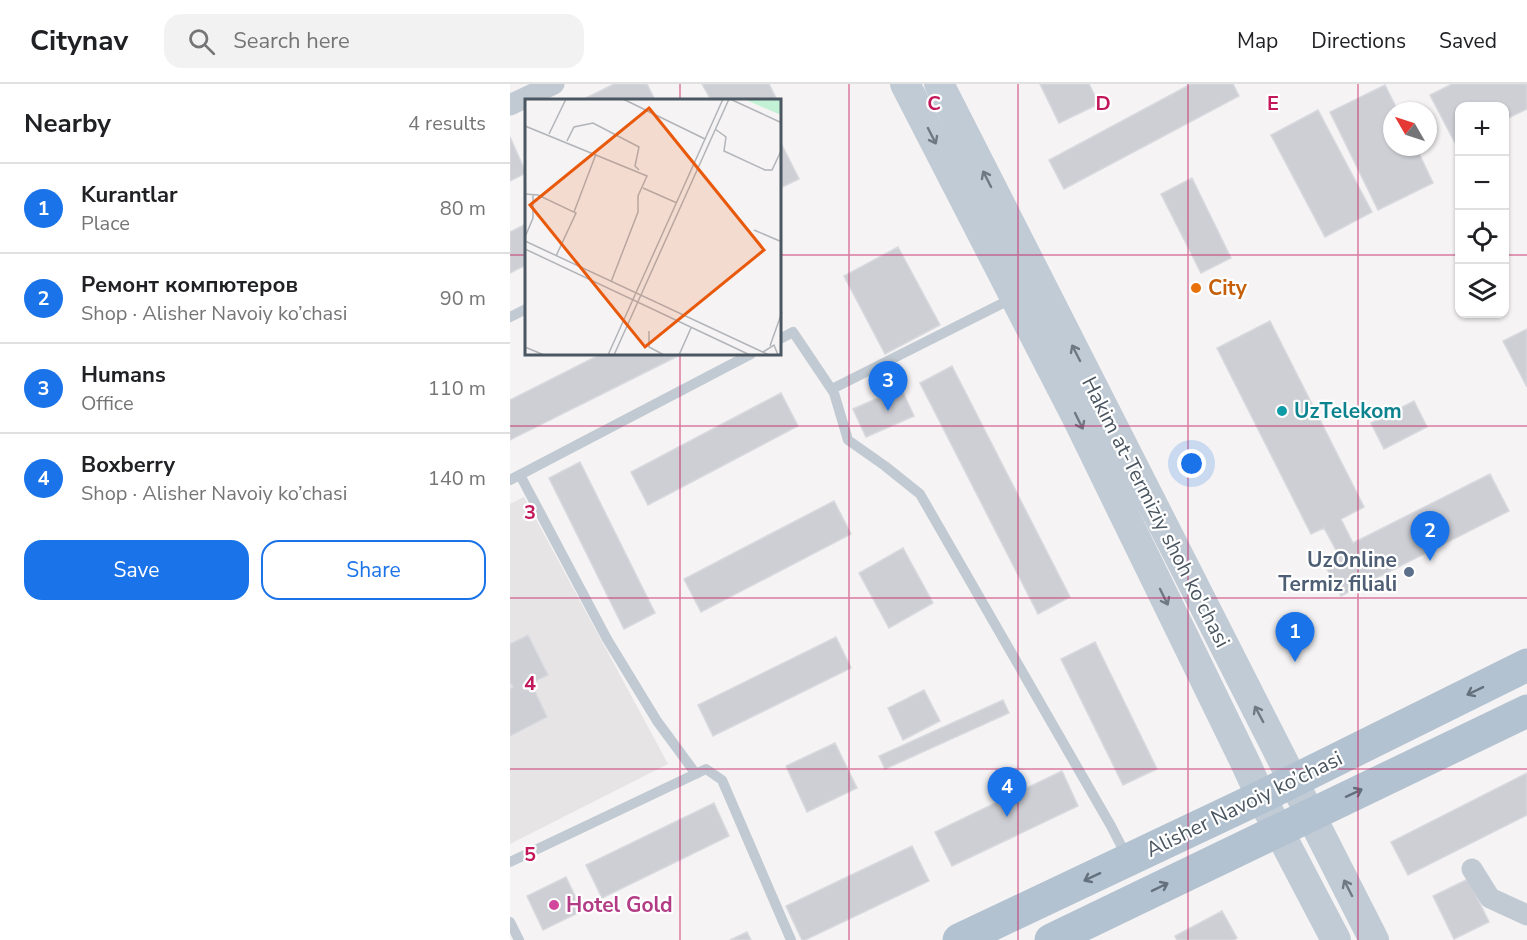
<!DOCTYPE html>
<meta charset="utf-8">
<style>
:root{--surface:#fff;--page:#f2f2f2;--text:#202124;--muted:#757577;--line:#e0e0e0;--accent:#1a73e8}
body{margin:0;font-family:"Nunito Sans",sans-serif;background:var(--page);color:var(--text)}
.controls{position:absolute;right:18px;top:18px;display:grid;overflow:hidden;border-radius:12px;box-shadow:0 2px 4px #0004}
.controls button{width:54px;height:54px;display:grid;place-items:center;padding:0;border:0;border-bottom:2px solid var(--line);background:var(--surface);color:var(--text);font:30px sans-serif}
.compass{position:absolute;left:873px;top:18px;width:54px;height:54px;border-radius:50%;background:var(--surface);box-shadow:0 2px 4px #0004;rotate:309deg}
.you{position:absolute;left:682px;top:380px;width:21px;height:21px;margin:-15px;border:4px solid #fff;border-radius:50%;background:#1a73e8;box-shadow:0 0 0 9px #1a73e833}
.badge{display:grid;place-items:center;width:39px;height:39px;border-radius:50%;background:var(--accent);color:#fff;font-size:20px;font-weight:700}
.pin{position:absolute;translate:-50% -50px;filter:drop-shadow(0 2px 3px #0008)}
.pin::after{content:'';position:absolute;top:32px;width:21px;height:18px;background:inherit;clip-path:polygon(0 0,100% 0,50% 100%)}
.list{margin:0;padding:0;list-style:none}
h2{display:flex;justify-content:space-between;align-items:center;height:78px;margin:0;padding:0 24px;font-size:26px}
h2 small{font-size:20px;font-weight:400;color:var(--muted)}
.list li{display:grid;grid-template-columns:39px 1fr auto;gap:18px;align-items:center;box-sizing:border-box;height:90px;padding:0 24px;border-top:2px solid var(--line)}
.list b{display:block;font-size:22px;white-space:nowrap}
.list p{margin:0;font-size:20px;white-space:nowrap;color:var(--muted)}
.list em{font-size:20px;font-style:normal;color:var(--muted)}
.actions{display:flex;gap:12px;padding:18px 24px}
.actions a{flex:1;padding:14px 0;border:2px solid var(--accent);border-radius:18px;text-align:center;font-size:21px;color:var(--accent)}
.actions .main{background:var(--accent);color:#fff}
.icon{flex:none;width:33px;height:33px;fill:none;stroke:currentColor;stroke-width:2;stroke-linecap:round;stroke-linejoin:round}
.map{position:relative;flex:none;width:1017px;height:856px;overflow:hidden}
header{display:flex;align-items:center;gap:36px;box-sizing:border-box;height:84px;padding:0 30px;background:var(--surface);border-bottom:2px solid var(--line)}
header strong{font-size:28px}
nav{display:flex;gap:33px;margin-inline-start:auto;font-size:21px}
.search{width:420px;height:54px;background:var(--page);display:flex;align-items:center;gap:15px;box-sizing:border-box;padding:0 21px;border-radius:18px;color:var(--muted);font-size:22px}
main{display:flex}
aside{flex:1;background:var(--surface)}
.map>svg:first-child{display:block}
</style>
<header>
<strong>Citynav</strong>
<div class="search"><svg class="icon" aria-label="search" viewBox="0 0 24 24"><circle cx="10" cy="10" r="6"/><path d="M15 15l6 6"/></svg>Search here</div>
<nav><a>Map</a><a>Directions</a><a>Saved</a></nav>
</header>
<main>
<aside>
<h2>Nearby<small>4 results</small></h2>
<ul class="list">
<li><span class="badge">1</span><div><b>Kurantlar</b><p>Place</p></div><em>80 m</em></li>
<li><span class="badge">2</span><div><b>Ремонт компютеров</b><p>Shop · Alisher Navoiy ko’chasi</p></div><em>90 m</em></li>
<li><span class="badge">3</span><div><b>Humans</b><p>Office</p></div><em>110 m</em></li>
<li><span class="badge">4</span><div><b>Boxberry</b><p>Shop · Alisher Navoiy ko’chasi</p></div><em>140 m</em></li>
</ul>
<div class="actions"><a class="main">Save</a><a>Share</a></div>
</aside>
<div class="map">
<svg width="1017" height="856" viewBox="0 0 1017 856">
<rect width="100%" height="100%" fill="#f5f3f3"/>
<!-- education -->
<path fill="#e6e4e5" d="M14,413L158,680L0,760V420Z"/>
<!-- building -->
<path fill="#cdcfd5" stroke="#d7d9de" stroke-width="1.5" d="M104,0H137L145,16H72Z
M192,0H259L267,16H201Z
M530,0H579L589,20L549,39Z
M681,0H723L729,12L554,105L539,76Z
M942,0H1017V25L994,36V22H950V60L946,61L920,11Z
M875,1L888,27H882V63H906L923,99L868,126L820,28Z
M808,26L862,128L815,153L761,51Z
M0,53L16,89L0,97Z
M270,57L289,95L270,104Z
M682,94L721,174L691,189L651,110Z
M16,140V181L0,189V148Z
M388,163L430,241L375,270L334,192Z
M760,237L854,423L831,435L843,459L980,390L999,427L831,512L813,477L828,470L814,444L801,450L707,264Z
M1017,245V303L993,257Z
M91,270H172L0,356V316Z
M442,282L560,513L528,530L410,299Z
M391,304L404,332L356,353L343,325Z
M271,309L288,342L138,421L121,388Z
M904,317L917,343L874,365L861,339Z
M70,378L145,529L114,545L39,394Z
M324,417L341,450L191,528L174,495Z
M393,464L423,519L379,544L349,489Z
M18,551L38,591L21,599L37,633L0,652V605L3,603L0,598V560Z
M326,553L341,584L203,652L188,621Z
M585,558L647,685L613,701L551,575Z
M414,606L430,637L393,656L378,624Z
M493,616L499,629L375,685L369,672Z
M325,659L347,704L297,728L276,682Z
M552,687L568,722L442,782L425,748Z
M1017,689V731L898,791L881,758Z
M204,719L219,752L92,814L76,781Z
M402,762L419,797L295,856H292L276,822Z
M56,793L72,827L33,846L17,812Z
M958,795L979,838L944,855L923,812Z
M712,827L727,854L724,856H667L665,852Z
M237,848L241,856H220Z"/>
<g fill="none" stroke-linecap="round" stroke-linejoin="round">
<!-- lane -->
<path stroke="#c1cad2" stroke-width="10" d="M0,233L16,225
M270,255L283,248L324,309L338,356L375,382L410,410L601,742L617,773
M322,305L503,214
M10,391L97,555L147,637L186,690
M0,396L241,270
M0,778L196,685L212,696L281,856
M0,838L9,856"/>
<!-- street -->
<path stroke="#c1cad2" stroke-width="21" d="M0,21L44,0
M962,785L980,814L1017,831"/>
<!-- secondary -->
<path stroke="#c1cbd6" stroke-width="30" d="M395,0L567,334L734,676L751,713L826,856
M429,0L864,856"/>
<!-- primary -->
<path stroke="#b3c2d1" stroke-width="33" d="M449,856L751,713L1017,581
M541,856L1017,627"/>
</g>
<!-- one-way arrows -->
<defs><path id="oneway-shaft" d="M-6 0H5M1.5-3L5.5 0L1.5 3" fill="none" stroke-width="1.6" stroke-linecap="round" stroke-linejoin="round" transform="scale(1.5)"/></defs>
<g stroke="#6e7984">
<use href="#oneway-shaft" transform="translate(422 52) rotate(63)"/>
<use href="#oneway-shaft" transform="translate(477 95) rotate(-117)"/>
<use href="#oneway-shaft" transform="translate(566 269) rotate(-117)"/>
<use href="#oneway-shaft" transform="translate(569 337) rotate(64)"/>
<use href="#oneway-shaft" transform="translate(654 513) rotate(64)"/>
<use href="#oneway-shaft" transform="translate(749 630) rotate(-118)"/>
<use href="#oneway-shaft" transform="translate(838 804) rotate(-117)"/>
</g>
<g stroke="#64717d">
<use href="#oneway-shaft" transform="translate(965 607) rotate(154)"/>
<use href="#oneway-shaft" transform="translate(844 709) rotate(-25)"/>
<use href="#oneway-shaft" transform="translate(582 793) rotate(155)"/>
<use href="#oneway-shaft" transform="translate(650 803) rotate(-26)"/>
</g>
<!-- grid -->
<path fill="none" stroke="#c2185b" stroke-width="1.5" stroke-opacity="0.55" d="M170,0V16M339,0V856M508,0V856M678,0V856M848,0V856M0,171H16M270,171H950M994,171H1017M170,270V856M0,342H1017M0,514H1017M0,685H1017"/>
<!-- markers -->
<circle fill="#e8710a" stroke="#fff" stroke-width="2" cx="686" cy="204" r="6"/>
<circle fill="#0f9aa8" stroke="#fff" stroke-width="2" cx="772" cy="327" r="6"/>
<circle fill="#5c6f8a" stroke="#fff" stroke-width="2" cx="899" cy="488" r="6"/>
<circle fill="#d1479c" stroke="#fff" stroke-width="2" cx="44" cy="821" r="6"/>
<g text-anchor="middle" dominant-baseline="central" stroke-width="4.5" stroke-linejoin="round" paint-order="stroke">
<!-- food labels -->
<g font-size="21" font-weight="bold" fill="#c56008" stroke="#fff" text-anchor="start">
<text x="698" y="204">City</text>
</g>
<!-- culture labels -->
<g font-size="21" font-weight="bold" fill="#0d838f" stroke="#fff" text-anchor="start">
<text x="784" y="327">UzTelekom</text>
</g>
<!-- street labels -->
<g font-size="21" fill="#4a5661" stroke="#fff">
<text transform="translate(646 428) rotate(63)">Hakim at-Termiziy shoh ko'chasi</text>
<text transform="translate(734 720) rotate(-26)">Alisher Navoiy ko’chasi</text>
</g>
<!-- service labels -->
<g font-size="21" font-weight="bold" fill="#4e5e75" stroke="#fff" text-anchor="end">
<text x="887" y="476">UzOnline<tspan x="887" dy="24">Termiz filiali</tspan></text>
</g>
<!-- hotel labels -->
<g font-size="21" font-weight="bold" fill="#b23c85" stroke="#fff" text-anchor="start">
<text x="56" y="821">Hotel Gold</text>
</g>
</g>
<!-- overview -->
<g transform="translate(15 15)">
<rect width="256" height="256" fill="#f5f3f3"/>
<path d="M219,0H256V16Z" fill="#c3f1d5"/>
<path fill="none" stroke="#b1b4b9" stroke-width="1.5" d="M98,0L180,40M205,0L257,24M0,27L122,77L113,97V113L86,183M190,30L201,38L199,52L240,71H247L256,52M24,35L41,0M42,42L49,28L68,24L114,48L110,67L114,71M118,89L152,104M0,95L13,96L51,114L31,157M49,113L71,55M229,131L257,143M0,138L8,119V96M0,142L244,256M0,150L225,256M124,232V248L139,256M245,247L257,213M0,248L19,256M238,253L249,246L253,256M83,256L198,0M89,256L204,0M154,256L166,229"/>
<path fill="#e8590c" fill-opacity="0.15" stroke="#e8590c" stroke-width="3" d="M124,9L239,151L120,248L5,106Z"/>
<rect width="256" height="256" fill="none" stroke="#4a5661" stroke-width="3"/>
</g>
<g font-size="20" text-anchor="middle" font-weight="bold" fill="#c2185b" stroke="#fff" stroke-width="4.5" stroke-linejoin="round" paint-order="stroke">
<text x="424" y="26">C</text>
<text x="593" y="26">D</text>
<text x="763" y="26">E</text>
<text x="20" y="435">3</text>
<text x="20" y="606">4</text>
<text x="20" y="777">5</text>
</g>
</svg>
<div class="controls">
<button>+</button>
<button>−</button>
<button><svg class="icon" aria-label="locate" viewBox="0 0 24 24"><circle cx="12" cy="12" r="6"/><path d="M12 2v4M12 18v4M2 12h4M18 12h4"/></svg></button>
<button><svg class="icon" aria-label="layers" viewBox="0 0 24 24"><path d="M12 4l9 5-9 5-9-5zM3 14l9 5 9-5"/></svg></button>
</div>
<svg class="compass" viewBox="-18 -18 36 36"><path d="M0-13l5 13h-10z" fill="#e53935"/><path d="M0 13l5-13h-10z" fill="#757577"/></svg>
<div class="you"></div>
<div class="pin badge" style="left:785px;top:578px">1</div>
<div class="pin badge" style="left:920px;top:477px">2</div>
<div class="pin badge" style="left:378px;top:327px">3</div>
<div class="pin badge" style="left:497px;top:733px">4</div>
</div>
</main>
